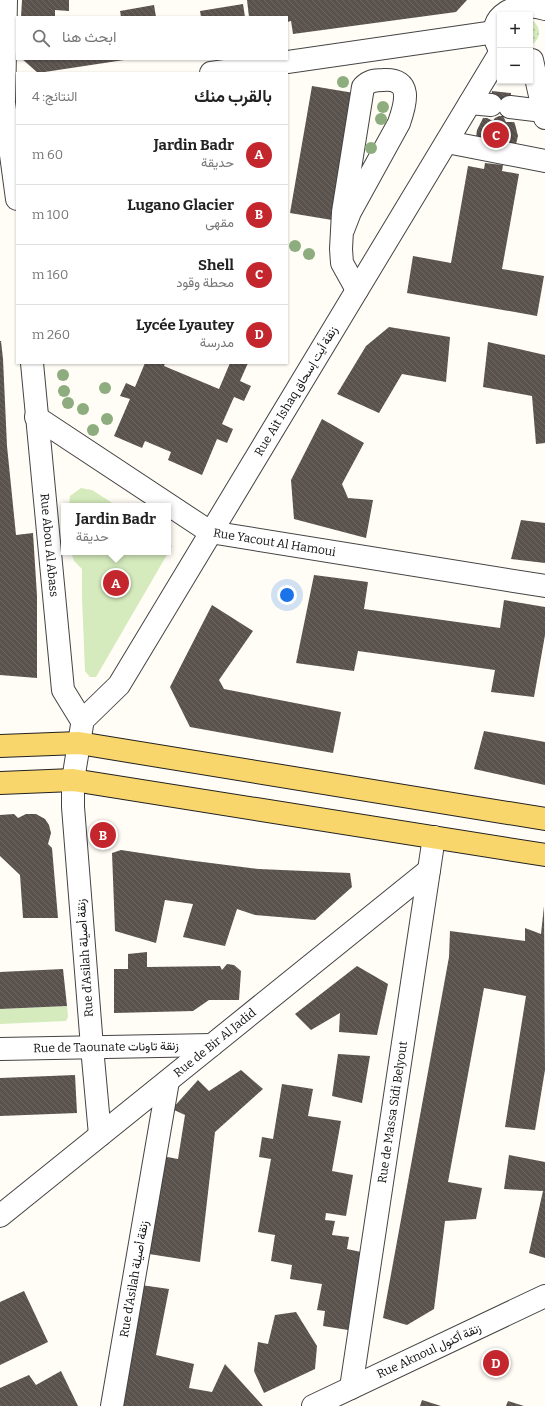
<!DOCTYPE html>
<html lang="ar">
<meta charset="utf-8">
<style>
:root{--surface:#fff;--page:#f6f6f6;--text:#222;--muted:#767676;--line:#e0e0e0;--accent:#c4262e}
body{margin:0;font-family:Bitter,Vazirmatn,serif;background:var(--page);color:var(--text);direction:rtl}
.controls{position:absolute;right:12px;top:12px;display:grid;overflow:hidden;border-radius:0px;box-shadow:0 1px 3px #0004}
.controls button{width:36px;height:36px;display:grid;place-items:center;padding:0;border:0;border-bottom:1px solid var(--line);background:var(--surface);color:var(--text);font:20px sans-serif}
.you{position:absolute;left:287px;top:595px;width:14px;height:14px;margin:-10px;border:3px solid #fff;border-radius:50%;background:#1a73e8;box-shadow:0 0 0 6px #1a73e833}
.badge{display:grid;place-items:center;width:26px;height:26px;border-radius:50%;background:var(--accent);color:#fff;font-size:13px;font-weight:700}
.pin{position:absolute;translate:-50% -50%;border:2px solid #fff;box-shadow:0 1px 4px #0006}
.popup{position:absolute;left:61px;top:503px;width:110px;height:52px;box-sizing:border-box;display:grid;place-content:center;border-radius:0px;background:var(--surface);filter:drop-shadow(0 1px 3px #0005);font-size:13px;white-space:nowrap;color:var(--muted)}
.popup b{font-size:15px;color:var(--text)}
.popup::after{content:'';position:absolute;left:50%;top:100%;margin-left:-8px;border:8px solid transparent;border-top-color:var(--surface)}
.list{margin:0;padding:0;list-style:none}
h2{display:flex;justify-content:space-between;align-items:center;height:52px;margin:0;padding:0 16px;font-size:17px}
h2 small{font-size:13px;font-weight:400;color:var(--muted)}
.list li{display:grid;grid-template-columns:26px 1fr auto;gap:12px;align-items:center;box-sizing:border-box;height:60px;padding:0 16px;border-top:1px solid var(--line)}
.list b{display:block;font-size:15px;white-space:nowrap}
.list p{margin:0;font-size:13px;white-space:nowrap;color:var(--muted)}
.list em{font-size:13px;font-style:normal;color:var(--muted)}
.icon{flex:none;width:22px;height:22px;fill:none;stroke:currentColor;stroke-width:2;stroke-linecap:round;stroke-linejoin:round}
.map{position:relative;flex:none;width:545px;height:1406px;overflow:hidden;direction:ltr}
.search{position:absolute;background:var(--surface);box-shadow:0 1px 3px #0004;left:16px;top:16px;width:272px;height:44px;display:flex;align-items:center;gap:10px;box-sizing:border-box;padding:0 14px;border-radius:0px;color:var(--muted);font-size:15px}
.panel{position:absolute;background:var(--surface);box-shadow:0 1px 3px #0004;left:16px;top:72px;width:272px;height:292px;border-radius:0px;direction:rtl}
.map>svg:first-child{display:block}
</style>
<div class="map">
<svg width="545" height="1406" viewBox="0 0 545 1406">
<defs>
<pattern id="grass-dots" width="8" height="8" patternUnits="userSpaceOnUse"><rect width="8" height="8" fill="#d5ebbd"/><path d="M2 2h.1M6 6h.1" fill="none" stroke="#b6c8a1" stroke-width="1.8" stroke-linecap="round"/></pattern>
<pattern id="building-back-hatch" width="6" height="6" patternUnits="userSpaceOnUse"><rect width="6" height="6" fill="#5a524d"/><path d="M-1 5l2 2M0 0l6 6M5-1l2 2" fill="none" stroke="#6d6662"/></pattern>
</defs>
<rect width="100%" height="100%" fill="#fffdf5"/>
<!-- grass -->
<path fill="url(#grass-dots)" d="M530,19C542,26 542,39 530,46Z"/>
<!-- park -->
<path fill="#d5ebbd" d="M81,488L92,490L117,506H69L70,496Z
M168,542L172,546L96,677H90L85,671L82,598V569L74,561L71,552H168Z
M67,1006L68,1017L66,1021L0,1024V1009Z"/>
<!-- building -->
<path fill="url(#building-back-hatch)" d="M22,0H69V11L55,10V17H21Z
M247,0H467L456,12L293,34L291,21L287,22V17H249Z
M243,4L245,17H201L200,11Z
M154,5L156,17H121L120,11Z
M22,59H124V60L38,73Z
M312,86L354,93L332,220L290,213Z
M492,91L511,93L510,107L490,110Z
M499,116H503L506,122H514L515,124L518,136L516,144L512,148L476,137L477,130L483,118H487L493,121L495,118Z
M485,163L503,165L502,171L519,174L502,269L544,276L537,316L407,293L413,256L451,263L468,166L484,169Z
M389,327L450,337L446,382L402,374L379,413L337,394L366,346Z
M0,341H1L3,359L7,446L16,535L33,533L37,596V678L0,675Z
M488,342L545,355V443L536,444L532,396L483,387Z
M145,363H165L164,366L219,389L230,363H248L240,381L251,386L244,401L234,397L222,424L233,429L227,443L217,439L202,475L168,460L171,452L145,441L142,448L114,436L130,399L120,396L126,383L135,387Z
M322,419L364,443L342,484L348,498L373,500L366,538L294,519L291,480Z
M521,520L545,523V563L511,559Z
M314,575L368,582L364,609L500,628L504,600L545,607V635L534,697L491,692L495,670L358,651L354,671L296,663Z
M212,605L253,631L219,680L224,689L341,712L333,753L190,727L170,687Z
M484,731L545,742V785L474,769Z
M14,814L18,818L26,814H36L45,819L49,825L51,833L48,844L52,848L58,918H23L20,875L0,856V815Z
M121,850L187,860L259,869L350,873L352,887L315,920L255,915L237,909L225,946L183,937L193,904L165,900L156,943L115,931L112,853Z
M544,906L545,1070L535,1130L505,1127L526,996L484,988L448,1182L482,1188L476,1219L445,1221L434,1309L407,1325L383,1318L449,957L450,931L525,941V928L541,934Z
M147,952V967L220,966L222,970L227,964L234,965L241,971L239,1000H209L193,1011L114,1013V969H128V954Z
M357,966L388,984L377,1035L339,1032L340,1013L311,1030L295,1014Z
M63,969L67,1006L0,1009V972Z
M338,1054L370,1056L362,1103L332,1096Z
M241,1070L263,1089L215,1132L200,1262L149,1254L162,1156L178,1159L185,1115L172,1109L198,1080L209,1091Z
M75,1075L77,1113L0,1116V1078Z
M282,1084L313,1089L308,1116L341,1121L332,1171L353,1175L346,1216L326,1213L325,1220L335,1221L332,1235L349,1237L347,1249L361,1252L348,1330L323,1326L325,1311L317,1310L322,1284L290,1279L292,1265L271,1261L275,1235L258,1232L271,1159L259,1157L262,1137L273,1139Z
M509,1155L545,1162V1258L529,1253L543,1191L504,1189Z
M134,1284L169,1289L156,1355L194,1364L189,1388L212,1392L225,1364L263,1406H123L133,1351Z
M24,1291L48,1342L0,1365V1302Z
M296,1312L317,1346L315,1369L264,1393L254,1371L258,1342L268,1344L275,1315Z
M61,1371L78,1406H0V1388L29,1375L36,1385Z
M422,1400L441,1406H420Z
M508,1401L524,1406H506Z"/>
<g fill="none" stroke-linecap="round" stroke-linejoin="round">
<!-- minor casing -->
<g stroke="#444" stroke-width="24">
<g id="minor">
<path d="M6,0L4,103L17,199"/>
<path d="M498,46C483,15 519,0 545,9"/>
<path d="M532,60L545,118"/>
<path d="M211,73L495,32"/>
<path d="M470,103L491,105"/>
<path d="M510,107L543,111"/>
<path d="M447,142L545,161"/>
<path d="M343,230L350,212L399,123C406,103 413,78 383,80C374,80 369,81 363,87L343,212L341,249L342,263L357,290"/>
<path id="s1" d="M32,363L63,690L82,721"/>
<path id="s2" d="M36,417L210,532L545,586"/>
<path d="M82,721L119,685L500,53"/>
<path d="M82,725L73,780V807L92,1047L100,1135"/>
<path d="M0,1049L212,1045"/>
<path id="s3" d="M0,1216L429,870"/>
<path id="s4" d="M351,1388L434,837"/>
<path d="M112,1406L168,1081"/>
<path d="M313,1406L545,1296"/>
</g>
</g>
<!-- major casing -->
<g stroke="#222" stroke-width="24">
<path id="major" d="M0,746L79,743L545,819
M0,783L73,780L545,855"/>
</g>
<!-- minor -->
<use href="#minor" stroke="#fff" stroke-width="22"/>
<!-- major -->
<use href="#major" stroke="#f9d66b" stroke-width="22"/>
</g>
<!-- trees -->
<g fill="#8dad7f">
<circle cx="343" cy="82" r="6"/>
<circle cx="383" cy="107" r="6"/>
<circle cx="381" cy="119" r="6"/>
<circle cx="371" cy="148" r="6"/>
<circle cx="295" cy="246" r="6"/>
<circle cx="309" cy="254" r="6"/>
<circle cx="63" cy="375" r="6"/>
<circle cx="105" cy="388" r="6"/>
<circle cx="64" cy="391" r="6"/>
<circle cx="68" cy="403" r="6"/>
<circle cx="83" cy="409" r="6"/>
<circle cx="107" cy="419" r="6"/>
<circle cx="93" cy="430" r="6"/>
</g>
<g text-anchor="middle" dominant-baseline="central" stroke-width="4" stroke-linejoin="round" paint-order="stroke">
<!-- street labels -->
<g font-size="12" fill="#111" stroke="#fff">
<text transform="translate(296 391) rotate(-59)">Rue Ait Ishaq زنقة أيت إسحاق</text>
<text stroke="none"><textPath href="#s2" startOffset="274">Rue Yacout Al Hamoui</textPath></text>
<text stroke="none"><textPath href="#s1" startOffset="183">Rue Abou Al Abass</textPath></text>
<text transform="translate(85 958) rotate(-94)">Rue d'Asilah زنقة أصيلة</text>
<text stroke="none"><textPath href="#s3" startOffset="276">Rue de Bir Al Jadid</textPath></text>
<text transform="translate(106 1047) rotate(-1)">Rue de Taounate زنقة تاونات</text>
<text stroke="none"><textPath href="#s4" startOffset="279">Rue de Massa Sidi Belyout</textPath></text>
<text transform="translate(134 1279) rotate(-80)">Rue d'Asilah زنقة أصيلة</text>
<text transform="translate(429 1351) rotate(-25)">Rue Aknoul زنقة أكنول</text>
</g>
</g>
</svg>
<div class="controls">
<button>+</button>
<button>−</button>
</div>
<div class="you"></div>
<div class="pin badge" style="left:116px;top:583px">A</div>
<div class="popup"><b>Jardin Badr</b>حديقة</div>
<div class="pin badge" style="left:103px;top:835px">B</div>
<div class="pin badge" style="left:496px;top:135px">C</div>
<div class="pin badge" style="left:496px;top:1363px">D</div>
<div class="search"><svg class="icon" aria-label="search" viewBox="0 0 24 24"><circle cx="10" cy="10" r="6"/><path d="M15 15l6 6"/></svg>ابحث هنا</div>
<section class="panel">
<h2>بالقرب منك<small>النتائج: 4</small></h2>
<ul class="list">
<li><span class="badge">A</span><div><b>Jardin Badr</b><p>حديقة</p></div><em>60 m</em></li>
<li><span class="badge">B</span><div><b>Lugano Glacier</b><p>مقهى</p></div><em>100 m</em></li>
<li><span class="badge">C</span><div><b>Shell</b><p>محطة وقود</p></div><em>160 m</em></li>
<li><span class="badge">D</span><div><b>Lycée Lyautey</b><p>مدرسة</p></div><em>260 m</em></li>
</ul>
</section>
</div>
